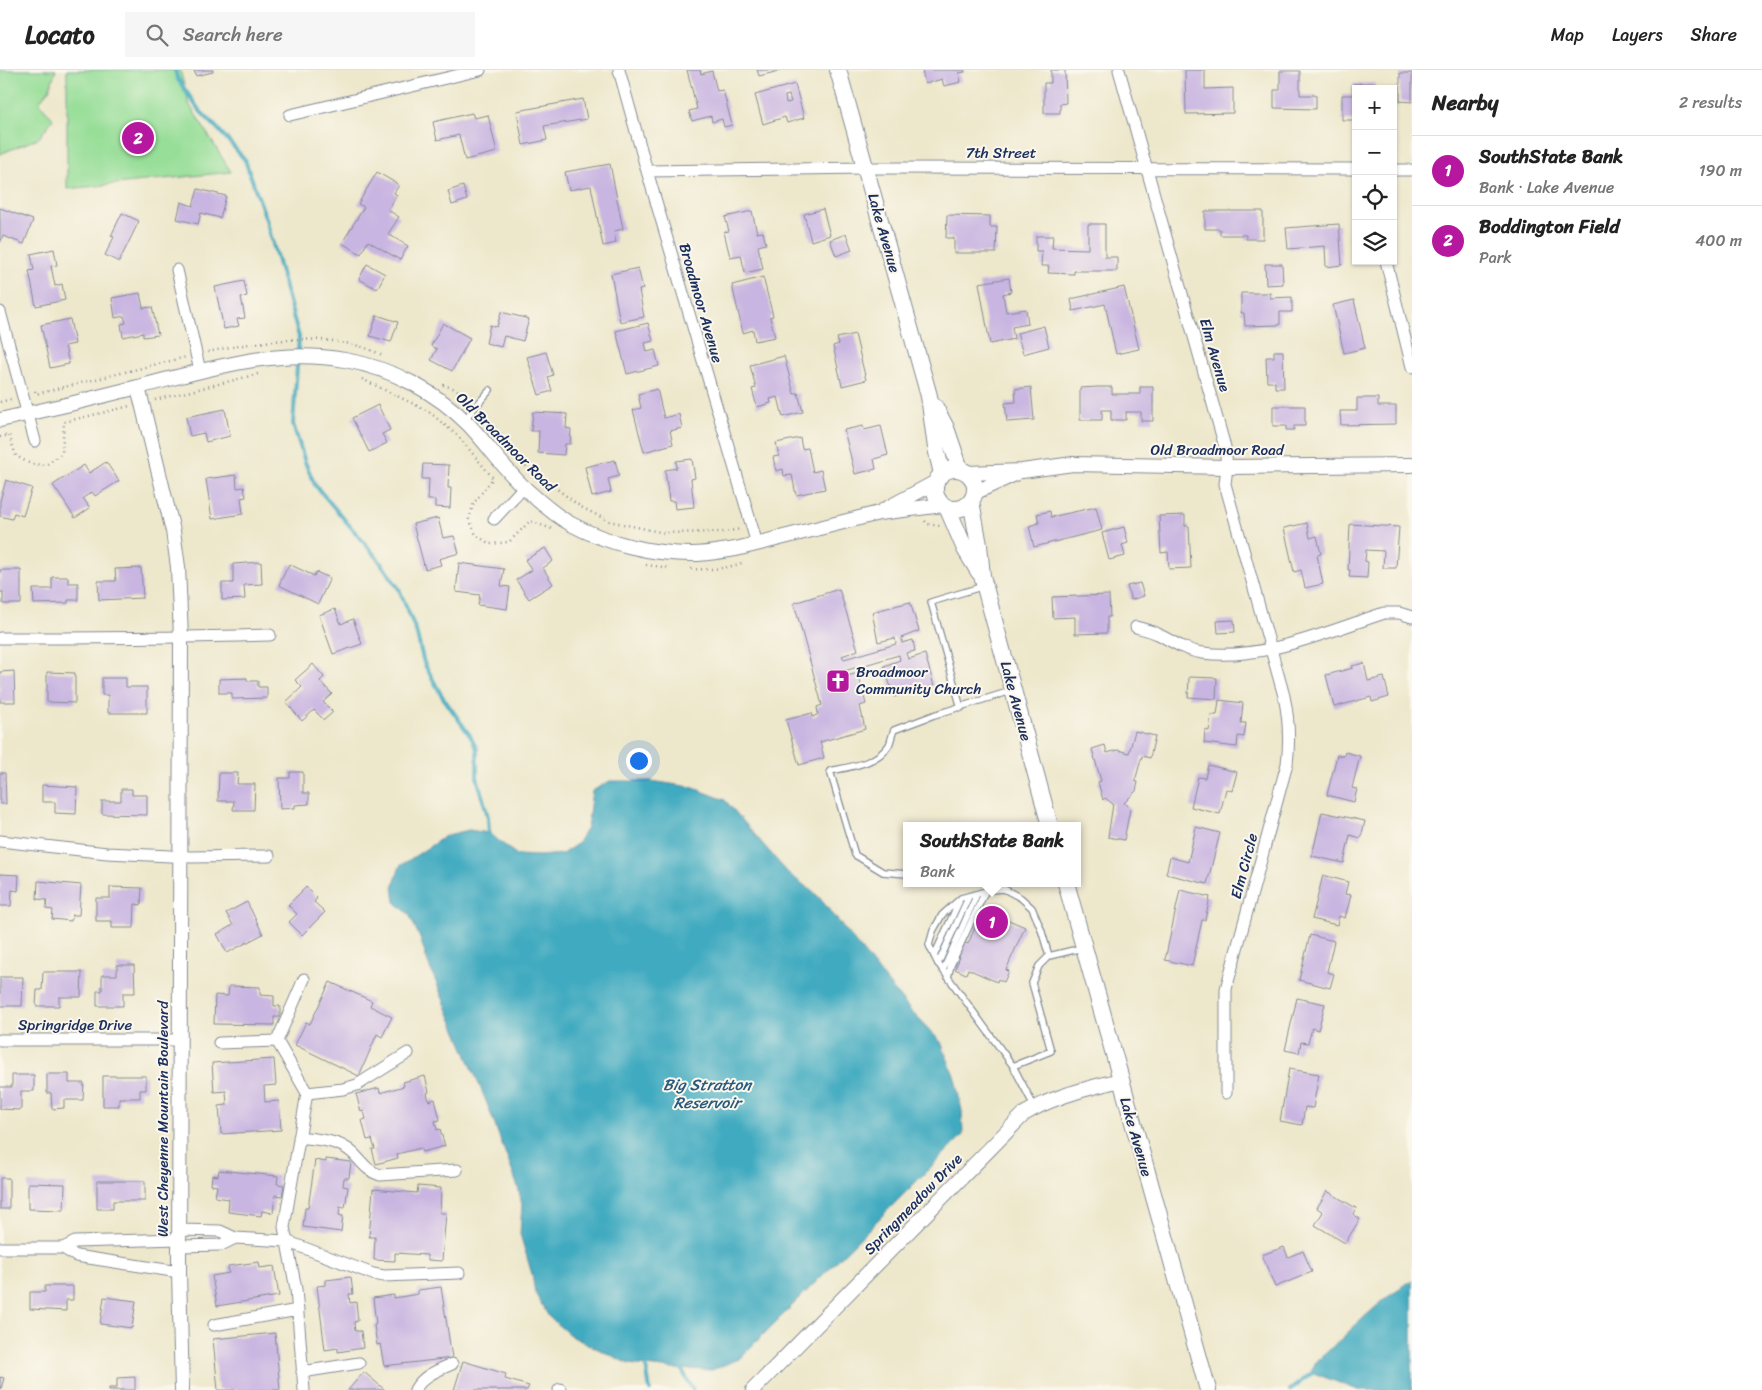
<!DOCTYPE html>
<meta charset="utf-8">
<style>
:root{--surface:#fff;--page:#f6f6f6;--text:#222;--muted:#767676;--line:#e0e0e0;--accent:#b5179e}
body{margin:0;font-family:Sriracha,sans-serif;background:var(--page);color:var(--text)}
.controls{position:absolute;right:15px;top:15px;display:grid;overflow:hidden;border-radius:0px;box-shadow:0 1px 4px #0004}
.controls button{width:45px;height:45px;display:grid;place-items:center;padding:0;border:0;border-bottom:1px solid var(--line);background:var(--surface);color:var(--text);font:25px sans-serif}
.you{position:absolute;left:638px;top:690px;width:18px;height:18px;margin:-12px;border:4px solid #fff;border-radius:50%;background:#1a73e8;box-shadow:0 0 0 8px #1a73e833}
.badge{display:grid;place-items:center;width:32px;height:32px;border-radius:50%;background:var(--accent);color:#fff;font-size:16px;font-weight:700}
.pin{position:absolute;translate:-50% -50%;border:2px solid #fff;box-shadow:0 1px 5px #0006}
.popup{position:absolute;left:903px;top:752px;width:178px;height:65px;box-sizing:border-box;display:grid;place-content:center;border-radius:0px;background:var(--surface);filter:drop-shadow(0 1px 4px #0005);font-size:16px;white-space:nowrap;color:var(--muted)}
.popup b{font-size:19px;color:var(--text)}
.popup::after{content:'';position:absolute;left:50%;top:100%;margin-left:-10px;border:10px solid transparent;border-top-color:var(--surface)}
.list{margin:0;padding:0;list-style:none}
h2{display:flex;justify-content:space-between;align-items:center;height:65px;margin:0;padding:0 20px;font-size:21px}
h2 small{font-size:16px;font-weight:400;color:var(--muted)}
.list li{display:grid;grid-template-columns:32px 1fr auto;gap:15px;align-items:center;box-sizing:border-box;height:70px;padding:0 20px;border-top:1px solid var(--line)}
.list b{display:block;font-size:19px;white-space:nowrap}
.list p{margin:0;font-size:16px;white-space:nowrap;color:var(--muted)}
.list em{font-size:16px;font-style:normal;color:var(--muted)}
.icon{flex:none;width:28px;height:28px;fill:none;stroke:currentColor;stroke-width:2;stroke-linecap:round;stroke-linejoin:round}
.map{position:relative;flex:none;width:1412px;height:1320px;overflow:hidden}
header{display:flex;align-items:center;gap:30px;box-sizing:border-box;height:70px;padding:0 25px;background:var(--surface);border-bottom:1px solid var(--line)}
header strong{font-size:24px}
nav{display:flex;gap:28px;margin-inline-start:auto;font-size:18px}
.search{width:350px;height:45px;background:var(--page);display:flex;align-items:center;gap:12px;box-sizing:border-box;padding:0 18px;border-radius:0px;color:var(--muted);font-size:19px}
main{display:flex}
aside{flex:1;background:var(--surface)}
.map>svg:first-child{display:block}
</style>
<header>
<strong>Locato</strong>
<div class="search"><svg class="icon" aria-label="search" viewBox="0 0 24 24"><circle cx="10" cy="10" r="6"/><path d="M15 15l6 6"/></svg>Search here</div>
<nav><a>Map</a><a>Layers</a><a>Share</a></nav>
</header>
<main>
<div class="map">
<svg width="1412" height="1320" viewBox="0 0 1412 1320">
<rect width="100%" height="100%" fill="#fbf7ec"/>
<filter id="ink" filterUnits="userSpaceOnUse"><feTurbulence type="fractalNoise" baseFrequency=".02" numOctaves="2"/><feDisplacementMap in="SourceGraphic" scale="10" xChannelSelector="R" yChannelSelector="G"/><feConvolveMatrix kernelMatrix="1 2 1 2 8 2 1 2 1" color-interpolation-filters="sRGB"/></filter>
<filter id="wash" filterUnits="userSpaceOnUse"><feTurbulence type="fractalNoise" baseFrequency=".0096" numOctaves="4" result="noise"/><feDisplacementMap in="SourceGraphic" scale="20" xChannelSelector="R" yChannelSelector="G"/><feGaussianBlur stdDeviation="1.12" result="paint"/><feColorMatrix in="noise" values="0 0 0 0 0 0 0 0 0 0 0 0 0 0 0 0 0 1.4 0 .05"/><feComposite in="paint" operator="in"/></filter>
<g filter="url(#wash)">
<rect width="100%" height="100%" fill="#ede7cb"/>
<!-- green -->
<path fill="#97de98" stroke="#59867b" d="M0,0H56L49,20L39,32L53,49L39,68L0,84Z
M67,0H180L189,34L231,102L67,119Z"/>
<!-- water -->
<path fill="#41aac0" stroke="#2e6c8f" d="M610,711H651L691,717L725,730L787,802L818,826L910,940L941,972L955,1008L962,1041L963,1065L739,1289L712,1300L671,1299L629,1294L571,1266L549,1247L535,1223L532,1204L520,1164L522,1135L518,1117L486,1031L428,893L420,868L409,844L395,832L393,817L400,796L447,765L469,760L489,763L517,785L539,786L562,784L577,774L587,758L592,721Z
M1412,1210V1320H1358L1311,1302L1317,1291C1348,1264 1377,1231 1412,1210Z"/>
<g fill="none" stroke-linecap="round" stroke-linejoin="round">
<!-- stream -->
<path stroke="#41aac0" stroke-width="4" d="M175,0L177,8L199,40L218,59L245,90L266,149L299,267L293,354L305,392L315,415L378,489L399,519L416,561L424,593L442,626L471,667L477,679V707L488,747L489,763
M646,1296L650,1320
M682,1300L693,1320
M1290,1320L1312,1303"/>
</g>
<g id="blocks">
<!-- building -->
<path fill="#c9b5e1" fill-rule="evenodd" d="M194,0H213V2L196,6Z
M687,0H700L701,4L712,1L717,21L723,20L732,55L724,57L722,49L712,52L711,46L692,51L689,41L697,39Z
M757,0H779V1L759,6Z
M922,0H964L965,2L959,3L961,12L944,16L942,9L925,14Z
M1051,0H1065L1066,33L1060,34V43H1044V13H1051Z
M1185,0H1205V19L1233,18V43L1186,44Z
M1280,1H1300V25H1316V39L1274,38V20H1280Z
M1400,3H1412V32L1400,31Z
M1375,13V19H1356V50H1342V25H1353V14Z
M795,14L804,48L787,53L785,47L763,54L755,25ZM789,25L791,32L786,33L785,26Z
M583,29L587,49L544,56L547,70L523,75L517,41Z
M472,43L474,48L488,45L497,82L465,90L459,65L437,70L433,52Z
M610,94L623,159L614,161L616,173L603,176L591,116L569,120L565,102Z
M377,102L399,115L394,123L397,125L388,140L399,147L388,164L408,176L400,190L368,171L361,184L342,173L364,137L358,134Z
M463,116L467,130L452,135L448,121Z
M198,119L226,126L220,148L201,143L198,154L177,149L181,132L193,136Z
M0,138L33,150L24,174L3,166L0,173Z
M823,139L830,165L811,171L804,144Z
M752,141L757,163L763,162L766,174L758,176L763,199L745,203L741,185L730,187L724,162L729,161L725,147Z
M1205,141H1263V169H1246V165H1220V159H1205Z
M122,143L139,151L119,192L105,185L114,167L111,166Z
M947,145L990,146V157H997L996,183H954V168H946Z
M1088,154H1105V187H1117V201H1074V204L1048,203L1049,196H1041L1042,181H1036V166H1053L1052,178L1088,179Z
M1339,154L1342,195L1326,197L1325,176L1288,179L1286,158Z
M846,164L852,180L836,186L830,170Z
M54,179L57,195L51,196L55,216L62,214L65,230L36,236L29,201L34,200L31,184Z
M367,194L385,204L377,219L359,209Z
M1265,194H1282L1283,214L1266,215Z
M638,198L643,219L639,220L644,247L620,252L611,204Z
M763,207L773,246L770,247L775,267L755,271L753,260L743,263L732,215Z
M1009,208L1011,222L1003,224L1006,242L1026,239L1028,254L1012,257L1014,269L990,274L979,213Z
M244,211L247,226L241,227L245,248L237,249L239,256L224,259L215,217Z
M1124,217L1139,279L1116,284L1105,234L1073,241L1071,229Z
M140,223L143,238L152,237L158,265L143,267V263L123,267L121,254L126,253L124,246L115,248L112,228Z
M1241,223H1270V228L1292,227V242H1280V255L1245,256L1244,243H1241Z
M1354,230L1365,278L1344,283L1333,235Z
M501,242L529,249L523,271L504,266L501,277L486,273L490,255L497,257Z
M377,245L398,252L391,272L370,266Z
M70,249L75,274L65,276L69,294L50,298L41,255Z
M443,253L470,268L452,301L431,290L437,279L431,276Z
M648,253L653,271L645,273L647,282L655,280L659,296L627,304L616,261Z
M1044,256L1049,277L1023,284L1017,263Z
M855,264L866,310L842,316L833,276L839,274L837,268Z
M1274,281H1283L1284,318H1275V312H1267L1266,287H1274Z
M546,282L553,305L548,307L552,321L539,325L527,287Z
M784,286L794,324L798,323L803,342L783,347L778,327L770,329L771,333L757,337L752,319L756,318L750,295Z
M1031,317L1034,350L1007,352L1005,333L1016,332L1015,319Z
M1098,317H1112V324H1140V317H1153V351H1141V342H1126V350H1111V340H1102V350H1080V318Z
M657,319L664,348L679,344L682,358L670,361L673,374L644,382L633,340L641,338L638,324Z
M1357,328H1378V336H1396V354L1341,355L1340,341H1357Z
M378,335L390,360L382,364L387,373L369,382L352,348Z
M1273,336H1305V356H1294V360H1286V356H1273Z
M225,339L230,366L206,372L204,363L190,366L186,347Z
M533,342L567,344L566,358L571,359L570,374H565L564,385L538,383L539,361H531Z
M863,356L864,360L881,356L888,385L874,389L876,399L855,404L844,360Z
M800,368L802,379L808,378L813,402L821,400L825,419L796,425L792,405L784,406L783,399L776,401L773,387L779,386L776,373Z
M692,389L695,408L691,409L694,437L675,439L674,431H669L665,400L677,398L676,391Z
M615,390L619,406L608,409L611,422L592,427L585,397Z
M106,392L119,411L95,426L92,422L83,428L90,438L75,448L53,415L84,395L89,403Z
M423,394L449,395L448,418H451L450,438L435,437V430H428L429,409H422Z
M236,405L237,418L244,417L246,427L241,428L243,444L212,449L206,409Z
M6,410L32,418L23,446L14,443L12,449L0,446V431Z
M1096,437L1102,460L1034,477L1029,456L1039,453L1037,444L1050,441L1051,447Z
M1185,445V456H1189L1191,498L1169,499L1168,482L1161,483L1159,446Z
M438,448L443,468L454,466L459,483L439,489L441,495L425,499L413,454Z
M1307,453L1310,468L1317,466L1321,484L1317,485L1323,514L1305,518L1301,500L1294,502L1284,458Z
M1350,454L1399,457L1396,498H1383L1384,481L1366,480L1365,491L1368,492L1367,508L1349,507L1350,500H1348Z
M1124,457L1128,473L1122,475L1125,486L1109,490L1102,463Z
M545,478L553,491L543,498L553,514L529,529L516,510L532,500L525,490Z
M261,492L262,514L244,515L245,529L222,530V513H233V494Z
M459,493L504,499L501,516L510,517L507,539L478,535L480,525L456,522Z
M289,494L314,506L316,502L330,508L318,534L279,515Z
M141,498L143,528L99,530L98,511H116L115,499Z
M0,500H21V534H3V522H0Z
M52,507H68V513H78V530H68V533L34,534L33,519H52Z
M1140,513L1144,526L1131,530L1127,516Z
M839,519L858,580L842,586L844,589L896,574L895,568L878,572L872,542L910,532L919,561L901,568L902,573L913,570L915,581L906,583L908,589L925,584L934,616L894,627L884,596L900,590L899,585L844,601L847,606L858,603L866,634L860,636L865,659L820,672L824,688L799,695L786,650L812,643L813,647L818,644L817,637L822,635L794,533Z
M1109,525L1110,547H1107V563L1075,564V547L1053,548L1052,527Z
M335,539L341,554L353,549L362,574L333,584L319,545Z
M1234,550L1235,562L1218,563L1217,551Z
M1364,593L1368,611L1384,607L1389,627L1372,632L1371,627L1334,637L1326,605L1353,598L1352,596Z
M313,594L324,607L320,611L332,624L323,632L333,642L324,650L314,640L302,651L286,632L302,617L295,610Z
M14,601L15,632H0V602Z
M47,602L75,603V633L47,632Z
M1189,607L1217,608L1216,629L1188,627Z
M102,608H126V617H147V643H108V625H102Z
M247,608V611H258V617H267V628L232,629V623H219V609Z
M1219,630L1243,633L1241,653H1246L1244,667L1238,666L1237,677L1204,673L1205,660L1209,661L1211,645H1217Z
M1135,661L1155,666L1150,688L1142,686L1135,711L1138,712L1136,721L1124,733L1130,739L1124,770L1108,767L1113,734L1105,728L1103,730L1098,712L1101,711L1092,679L1105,675L1107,683L1118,680L1129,683Z
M1345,682L1360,686L1352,718L1357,719L1354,732L1327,725L1337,685L1344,686Z
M1208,695L1237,702L1232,721L1226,719L1220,744L1191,737L1198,707L1205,708Z
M290,702H303V723H309V734L295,735V738L280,739L279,708H290Z
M0,703H5L6,734H0Z
M219,703H238L237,714H255L254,740H233L234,731H218Z
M42,715L77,717L76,744L55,743V732H42Z
M121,719H132V725H147V745L102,744V731H121Z
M1322,742L1365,751L1361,768L1350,765L1344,793L1312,786Z
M1196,757L1220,763L1207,814L1166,804L1170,787L1188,792Z
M0,804L19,805L18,821L12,820L11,836H0Z
M1323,805L1348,812L1345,824L1351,825L1345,848L1339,846L1337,855L1312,849Z
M38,811L81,815L79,845H72L71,851L52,849L53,840L46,839L47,830L37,829Z
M110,817L142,818L141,835L135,834L134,858H112V851H96V828H110Z
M306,817L317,828L314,832L325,842L302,865L289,852L297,844L288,835Z
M1180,820L1210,827L1205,850H1202L1192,896L1165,890Z
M247,832L263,864L227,883L217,864L233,855L226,843Z
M983,839L1025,857L1006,900L1009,901L1004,912L998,909L997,912L968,899L966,904L955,899L960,887L937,877L943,863L968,874Z
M1310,865L1334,871L1327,902L1334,904L1330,918L1299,910Z
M117,895H134L135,923H123V936H97V921H102V905H117Z
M43,902H82L81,927H59V936H36L37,920H42Z
M0,907H23L22,936H0Z
M330,912L372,931L370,936L392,947L382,967L377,964L359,1006L295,975L306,952L310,954Z
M229,916L260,917V925L274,926V936H280V947H274V955L214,954L215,925L228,926Z
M1297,928L1325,934L1318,960L1312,958L1308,973L1301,972L1299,983L1285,980Z
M274,989L276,1015L264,1016L265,1032L279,1031L281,1060L221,1064L219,1036L227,1035L226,1021L214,1022L212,993Z
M1289,999L1319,1004L1313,1038L1305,1037L1302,1055L1280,1051Z
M47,1004H69V1013H84L83,1030H64V1038L52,1039L51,1023H47Z
M12,1005H34V1021H21V1040L0,1039V1017H12Z
M103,1006H146V1020H140V1028H119V1036H103Z
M425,1006L429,1022L427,1023L429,1031L435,1029L440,1050L435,1051L437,1060L440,1059L445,1076L422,1082L421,1078L397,1084L398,1088L376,1094L372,1079H375L372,1069L367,1070L362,1050L366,1049L364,1041L361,1042L356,1024L379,1018L380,1023L404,1016L403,1012Z
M326,1089L351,1092L349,1108H344L343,1116L348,1117L345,1138L340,1137L339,1145L343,1146L341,1162L303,1157L305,1138H308L315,1090L326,1092Z
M219,1100L278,1106L277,1114L284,1115L282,1126L275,1125L273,1143L262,1141L261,1146L228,1142L229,1129L215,1127L217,1116L211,1115L212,1105L218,1106Z
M0,1108H9V1139H0Z
M97,1111H145V1131H113V1139H97Z
M28,1113L65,1114L64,1140L28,1139Z
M418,1116L441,1118L440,1143H446L442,1191L427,1190V1185L395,1183V1191L374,1190L375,1167H369L373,1119L417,1123Z
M1327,1121L1356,1138L1353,1144L1360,1149L1345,1173L1315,1155L1323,1142L1317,1138Z
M1284,1177L1288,1187L1303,1181L1312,1202L1275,1217L1262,1185Z
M259,1192L260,1198L274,1196L279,1226L217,1236L212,1206L229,1203L228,1196Z
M351,1207L353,1224H349L350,1233L356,1232L358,1251L354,1252L355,1261H361L363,1278L338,1282V1278L325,1280L317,1216L326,1215V1210Z
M45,1216H73V1230H66V1241L30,1239V1222H45Z
M441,1217L452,1288L384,1296L380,1274L377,1275L374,1255L376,1254L373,1228L394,1225V1228L418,1224V1220Z
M104,1227L136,1231L132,1258L100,1254Z
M275,1263L280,1320H218L213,1269Z
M463,1291L506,1304L505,1309L529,1316L527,1320H454Z
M364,1302L385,1320H348Z
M0,1307L4,1308L1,1319H0Z
M135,1307V1320H109V1318H117V1308Z"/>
</g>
</g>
<g filter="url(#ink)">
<use href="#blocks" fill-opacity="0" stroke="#848b94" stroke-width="1"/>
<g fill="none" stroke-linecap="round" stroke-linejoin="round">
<!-- service casing -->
<g stroke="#848b94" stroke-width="8">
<path id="service" d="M464,350L490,320
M961,638L931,532L984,516
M907,804L883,802L855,785L830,701C849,697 877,694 889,675C891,671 892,664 894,660L934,645L1011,621
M934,886L959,832
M938,894L969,826
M943,900L977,824
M948,907L951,895L985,822
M1013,996L1051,981L1032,913L1039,896L1049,886L1082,878
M1035,1038L1013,996L937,892L929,875L933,861L942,845L961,828L990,820L1004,819L1021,828L1032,838L1041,859L1049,886"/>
</g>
<!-- minor casing -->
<g stroke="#848b94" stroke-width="13">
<path id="minor" d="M619,0L647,101L757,474
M1119,0L1225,377L1227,397L1225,414L1284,626C1289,649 1290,670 1287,694L1226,919V1023
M290,45L480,0
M1393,100H1412
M647,101L866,98L1356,99
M1386,191L1412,297
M177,200L200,301
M0,242L35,371
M494,449L524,417
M1136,557C1143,559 1151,561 1158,564C1173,572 1186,581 1203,583C1260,591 1330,561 1384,543H1399L1412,547
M0,568C90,568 180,568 270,565
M0,771L107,783L191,787L269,786
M0,970H179
M277,971L304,909
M219,973L277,971L307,1023L284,1157L296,1219L304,1320
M307,1023L343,1019L357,1015L408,983
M299,1067C314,1069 334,1070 346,1078C360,1086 363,1100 380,1105L457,1100
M179,1160L220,1161L235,1168L286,1171L373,1204L384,1206L459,1203
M179,1176L221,1175L235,1168
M0,1178H63L76,1186L179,1202
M63,1178L75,1172L179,1169
M214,1255L298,1240
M302,1302L359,1293
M415,1320C422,1306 438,1300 452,1294
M559,1320L560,1319"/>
</g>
<!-- tertiary casing -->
<g stroke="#848b94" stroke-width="16">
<path id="tertiary" d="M138,317L173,461L178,497L181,567L179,1202L182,1320
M0,350C46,340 92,329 138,317C206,300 274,277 345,290C391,298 437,322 469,355C490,377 506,402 529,422C541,433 556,446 571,454C606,473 651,484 692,484C707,484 721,481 736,479L879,443L943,435
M967,403L1022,401L1073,394L1227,397L1412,395
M974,423L1015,404
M884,440L936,412
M753,1320L1024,1044C1053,1026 1087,1019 1120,1010"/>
</g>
<!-- secondary casing -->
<g stroke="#848b94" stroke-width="18">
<path id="secondary" d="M838,0L929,326L936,378L942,404
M935,337L946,358L960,399
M935 419a20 20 0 1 1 40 0a20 20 0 1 1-40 0Z
M971,431L979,475L982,506L1050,756
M947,437L965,479L979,502
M1066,813L1208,1320"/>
</g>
<!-- path -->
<path stroke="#848b94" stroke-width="2.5" stroke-dasharray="1 4" stroke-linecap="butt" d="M208,282C260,270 333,260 382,285
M362,309L428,341L458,366L493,408L474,433L469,449L476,465L490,474L509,472L530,451L552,459
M443,315L456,319L469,332
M35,321L36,324L186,287
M155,330L258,304
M0,332L11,329
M480,343L494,356L521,392L581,437L609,451L664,463L723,462L741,459
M0,367L9,365L16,386L31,394L46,395L62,383L64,352L130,336
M925,451L927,454L940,456
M646,495L670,498
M691,499C709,500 727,499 744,492"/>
<!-- service -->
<use href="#service" stroke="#fff" stroke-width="5.5"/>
<!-- minor -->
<use href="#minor" stroke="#fff" stroke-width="11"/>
<!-- tertiary -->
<use href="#tertiary" stroke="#fff" stroke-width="14"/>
<!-- secondary -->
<use href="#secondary" stroke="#fff" stroke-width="16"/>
</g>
</g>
<!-- icons -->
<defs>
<g id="church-square" transform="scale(1.25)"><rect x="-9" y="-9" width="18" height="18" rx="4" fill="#b5179e" stroke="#fbf7ec"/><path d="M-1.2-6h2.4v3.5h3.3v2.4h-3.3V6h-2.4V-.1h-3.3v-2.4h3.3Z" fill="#fff"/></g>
</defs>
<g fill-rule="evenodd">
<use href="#church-square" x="838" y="611"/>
</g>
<g text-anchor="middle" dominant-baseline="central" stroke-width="4" stroke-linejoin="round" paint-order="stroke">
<!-- street labels -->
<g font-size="15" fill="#1b2f5e" stroke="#fbf7ec">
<text x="1001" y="83">7th Street</text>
<text transform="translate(884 163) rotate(74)">Lake Avenue</text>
<text transform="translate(701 233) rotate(74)">Broadmoor Avenue</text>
<text transform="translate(1215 285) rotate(74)">Elm Avenue</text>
<text transform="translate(506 372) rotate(45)">Old Broadmoor Road</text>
<text x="1217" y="380">Old Broadmoor Road</text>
<text transform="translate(1016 631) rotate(75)">Lake Avenue</text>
<text transform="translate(1244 796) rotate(-75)">Elm Circle</text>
<text x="75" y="955">Springridge Drive</text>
<text transform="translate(163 1049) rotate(-90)">West Cheyenne Mountain Boulevard</text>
<text transform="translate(1136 1067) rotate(74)">Lake Avenue</text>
<text transform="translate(913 1134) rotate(-46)">Springmeadow Drive</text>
</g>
<!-- poi labels -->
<g font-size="15" fill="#1b2f5e" stroke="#fbf7ec" text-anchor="start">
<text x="856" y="602">Broadmoor<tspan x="856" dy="17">Community Church</tspan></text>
</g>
<!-- water labels -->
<g font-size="16" font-style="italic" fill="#285a80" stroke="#fbf7ec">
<text x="707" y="1014">Big Stratton<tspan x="707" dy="18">Reservoir</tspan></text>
</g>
</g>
</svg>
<div class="controls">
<button>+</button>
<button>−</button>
<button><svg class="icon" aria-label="locate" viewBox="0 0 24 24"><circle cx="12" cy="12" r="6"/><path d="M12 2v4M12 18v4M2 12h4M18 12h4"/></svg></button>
<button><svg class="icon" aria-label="layers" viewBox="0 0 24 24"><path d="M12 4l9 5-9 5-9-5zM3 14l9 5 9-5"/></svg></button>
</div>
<div class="you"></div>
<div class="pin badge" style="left:992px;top:852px">1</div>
<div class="popup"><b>SouthState Bank</b>Bank</div>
<div class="pin badge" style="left:138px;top:68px">2</div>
</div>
<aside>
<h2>Nearby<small>2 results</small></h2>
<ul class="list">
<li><span class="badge">1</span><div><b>SouthState Bank</b><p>Bank · Lake Avenue</p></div><em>190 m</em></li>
<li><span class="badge">2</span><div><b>Boddington Field</b><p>Park</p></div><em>400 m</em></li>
</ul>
</aside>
</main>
